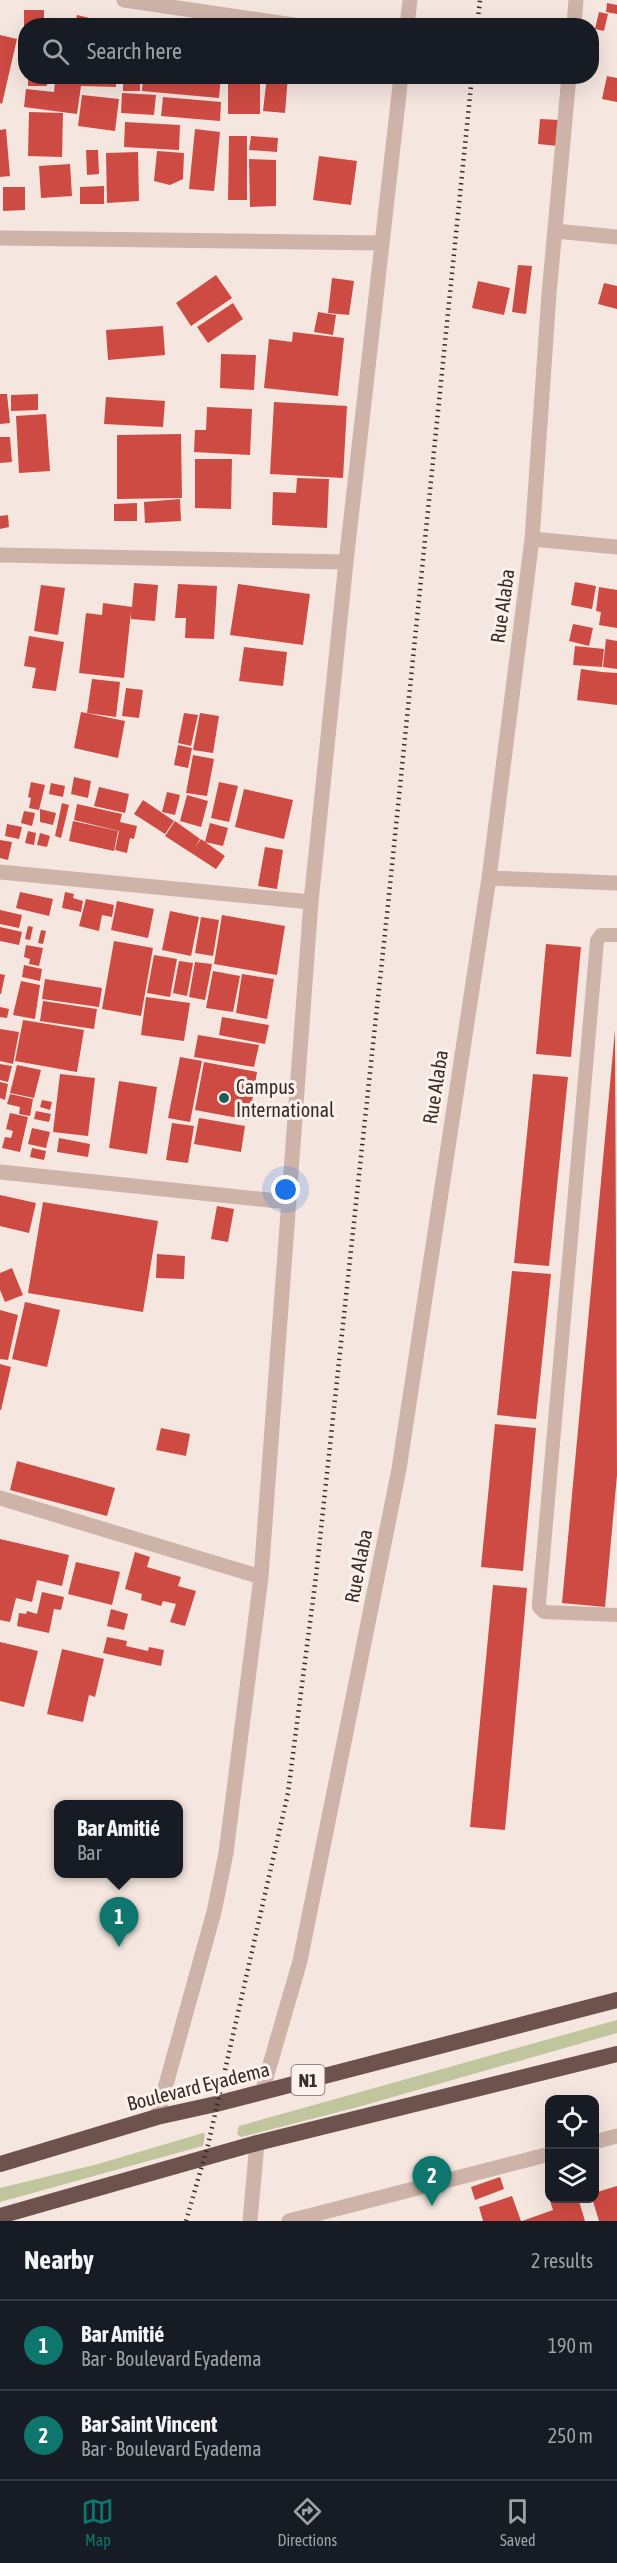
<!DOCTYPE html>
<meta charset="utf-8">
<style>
:root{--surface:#171b24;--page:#242831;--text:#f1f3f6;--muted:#9ea1a6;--line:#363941;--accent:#0f766e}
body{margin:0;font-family:"Asap Condensed",sans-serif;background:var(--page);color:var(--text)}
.controls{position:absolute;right:18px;bottom:18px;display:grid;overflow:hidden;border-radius:12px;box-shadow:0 6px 24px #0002}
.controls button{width:54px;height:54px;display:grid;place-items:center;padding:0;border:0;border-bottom:2px solid var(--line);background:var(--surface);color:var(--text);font:30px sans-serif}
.you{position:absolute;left:286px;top:1190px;width:21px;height:21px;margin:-15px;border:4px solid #fff;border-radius:50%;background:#1a73e8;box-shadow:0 0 0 9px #1a73e833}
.badge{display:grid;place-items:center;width:39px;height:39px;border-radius:50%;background:var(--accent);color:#fff;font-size:20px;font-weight:700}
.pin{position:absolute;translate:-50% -50px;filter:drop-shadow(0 2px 3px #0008)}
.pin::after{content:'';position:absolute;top:32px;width:21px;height:18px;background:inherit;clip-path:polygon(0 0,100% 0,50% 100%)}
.popup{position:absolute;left:54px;top:1800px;width:129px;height:78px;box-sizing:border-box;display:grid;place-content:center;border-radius:12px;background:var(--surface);filter:drop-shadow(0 2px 4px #0005);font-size:20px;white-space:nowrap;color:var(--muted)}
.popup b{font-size:22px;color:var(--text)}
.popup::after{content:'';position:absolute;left:50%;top:100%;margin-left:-12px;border:12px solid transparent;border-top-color:var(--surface)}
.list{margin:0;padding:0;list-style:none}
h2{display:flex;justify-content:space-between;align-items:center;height:78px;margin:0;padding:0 24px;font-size:26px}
h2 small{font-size:20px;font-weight:400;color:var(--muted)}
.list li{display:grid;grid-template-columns:39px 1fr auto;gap:18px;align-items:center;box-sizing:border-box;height:90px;padding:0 24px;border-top:2px solid var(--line)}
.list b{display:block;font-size:22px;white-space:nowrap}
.list p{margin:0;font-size:20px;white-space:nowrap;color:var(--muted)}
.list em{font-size:20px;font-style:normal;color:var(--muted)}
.icon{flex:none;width:33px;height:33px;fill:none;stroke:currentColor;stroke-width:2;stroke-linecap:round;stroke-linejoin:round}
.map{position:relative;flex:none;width:617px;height:2221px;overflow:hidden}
.search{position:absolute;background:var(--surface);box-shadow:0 6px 24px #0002;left:18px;right:18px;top:18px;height:66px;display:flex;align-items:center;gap:15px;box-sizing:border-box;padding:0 21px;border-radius:24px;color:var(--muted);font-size:22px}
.sheet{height:258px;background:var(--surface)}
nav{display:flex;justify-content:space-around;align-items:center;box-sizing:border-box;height:84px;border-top:2px solid var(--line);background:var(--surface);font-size:16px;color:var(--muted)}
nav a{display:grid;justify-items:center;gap:3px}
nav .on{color:var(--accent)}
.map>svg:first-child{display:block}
</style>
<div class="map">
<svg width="617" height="2221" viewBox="0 0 617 2221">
<rect width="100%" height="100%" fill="#f5e6df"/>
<!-- green -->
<path fill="#c0c59d" d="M617,2020V2033L358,2107L241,2137L237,2134L239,2126Z
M203,2133L205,2134L203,2146L199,2147L0,2202V2188L98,2164Z"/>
<!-- building -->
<path fill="#ce4b43" d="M607,3L617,5V14L606,12Z
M24,10H44V26H24Z
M599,12L608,14L604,31L595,29Z
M77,15L98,20L97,26H75Z
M0,35L17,39L2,104L0,103Z
M28,76H47V86H28Z
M82,76H116V87L81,86L77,114L24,107L26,89L54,92L55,80L81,83Z
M123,76H140V91H123Z
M143,76H221L219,98L142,91Z
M228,76H260V114H228Z
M267,76H288L285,113L263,111Z
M607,76L617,78V102L602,99Z
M122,93L156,95L154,115L121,113Z
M82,95L119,99L115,131L78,126Z
M163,97L221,102L220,121L161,116Z
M29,112L63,113L62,157L28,156Z
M540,119L560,120L558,146L538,144Z
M125,122L180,125L179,150L124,147Z
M6,129L10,176L0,177V130Z
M195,129L220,132L214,191L189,189Z
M229,136H247V200H228Z
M251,136L278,138L277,152L249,150Z
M86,150H98L99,174L87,175Z
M157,151L184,153L183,179L170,185L154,181Z
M138,152L139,201L107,203L106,153Z
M319,156L357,161L351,205L313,200Z
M249,159L276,160V206L250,207Z
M70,164L72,196L41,198L39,166Z
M104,186V204H80V187Z
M3,187H25V210L3,211Z
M518,265L532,266L526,314L512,312Z
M216,275L232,298L191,326L176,303Z
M332,278L354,281L349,315L328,313Z
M478,281L510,288L504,315L472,308Z
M604,283L617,286V309L598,304Z
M233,303L243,319L208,343L197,327Z
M318,312L336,315L333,335L314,332Z
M163,326L165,355L108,360L106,330Z
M293,332L344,338L338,396L264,388L269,339L292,342Z
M221,354L256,355L254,390L220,388Z
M0,394H7L10,423L0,424Z
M38,394V410L11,411V395Z
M106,397L165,401L163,427L104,424Z
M274,402L347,406L343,478L270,474Z
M207,407L252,409L250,455L194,452L195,430H206Z
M46,414L50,471L19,473L16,416Z
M181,434L182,498L117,499V435Z
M0,437H10L12,462L0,463Z
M195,459H232L231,509L195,508Z
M297,478L329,479L327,528L272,525L273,492L296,493Z
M180,499L181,521L145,523L144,502Z
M137,503V521H114V504Z
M8,515L9,527L0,529V516Z
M575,582L596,586L592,609L571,605Z
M134,583L158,585L155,621L131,619V612L124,678L79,673L86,613L102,615L103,603L132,607Z
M178,584L217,586L214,639L185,638L186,618H175Z
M238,584L310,594L303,645L230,635Z
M41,585L65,588L58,635L34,631Z
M599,587L617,590V628L599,625L601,612L596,611Z
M573,624L593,628L589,646L569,641Z
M29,636L64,642L56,691L32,688L36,668L24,666Z
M606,639L617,641V669L603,667Z
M575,646L604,649L602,667L573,665Z
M244,647L287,652L283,686L239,681Z
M581,669L602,672L601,674L602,672L617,673V705L577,700Z
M92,679L120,682L116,717L87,713Z
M126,688L143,690L139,718L122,716Z
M81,712L125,721L118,758L74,748Z
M184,713L198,715L191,746L178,743Z
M200,713L219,716L213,753L193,750Z
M178,745L192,748L188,768L174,765Z
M193,755L214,759L207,796L186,793Z
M74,777L91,781L88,798L71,794Z
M31,782L45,785L39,810L29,808L31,798L28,797Z
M219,782L238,786L229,822L211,818Z
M51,783L65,786L63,797L49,794Z
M99,787L129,794L125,813L94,806Z
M244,789L293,800L284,839L235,827Z
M167,792L180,795L175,815L162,812Z
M187,795L208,801L201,827L180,821Z
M143,800L174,821L165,834L134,814Z
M62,803L69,805L61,838L55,836Z
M77,804L122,814L120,822L137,826L134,839L130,838L127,853L115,850L119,831L74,820Z
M40,809L56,813L53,825L40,822Z
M24,811L35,813L32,826L21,823Z
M73,821L118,831L114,851L69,841Z
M175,821L200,839L195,847L201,839L225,856L216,869L165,836Z
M210,823L228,828L223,846L205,842Z
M7,824L22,827L19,839L5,836Z
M28,831L36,833L34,845L25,843Z
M40,833L50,836L47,847L37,845Z
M0,840L12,842L8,860L0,858Z
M265,847L283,850L277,889L258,886Z
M20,892L53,899L49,916L16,908Z
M65,892L74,894L73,898L83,901L81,912L62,908Z
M86,899L114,905L112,917L102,915L99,931L79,926Z
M117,901L154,909L148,938L111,930Z
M0,910L22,915L19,928L0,924Z
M170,911L199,917L191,956L162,950Z
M222,915L285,926L277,975L214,964Z
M201,917L219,920L213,956L195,953Z
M28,926L33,927L30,940L25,939Z
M0,927L22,932L19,945L0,941Z
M41,930L46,931L43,944L38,943Z
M114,941L153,948L141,1016L102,1009Z
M546,944L581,947L571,1057L536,1054Z
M26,945L43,948L39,966L29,964L30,959L24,957Z
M154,955L177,959L170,997L147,993Z
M179,961L193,963L187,996L173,993Z
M195,962L212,964L205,1000L189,997Z
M24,965L42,969L40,981L22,977Z
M213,971L240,976L233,1012L206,1008Z
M0,974L5,975L1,994H0Z
M242,974L274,979L267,1019L236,1013Z
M45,979L102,988L99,1007L42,999Z
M21,981L40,985L35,1019L13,1015Z
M146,997L190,1003L184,1041L141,1035Z
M43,1001L97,1009L94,1029L40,1021Z
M0,1007L9,1009L7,1018L0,1017Z
M222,1017L269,1025L265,1044L219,1035Z
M23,1020L84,1030L77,1072L15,1061Z
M0,1029L19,1032L13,1064L0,1061Z
M615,1030L617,1475L605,1607L562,1603Z
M198,1035L259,1045L254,1067L194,1057Z
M180,1057L202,1061L190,1122L168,1118Z
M204,1062L257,1072L249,1120L195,1110Z
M0,1064L12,1066L8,1082L0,1080Z
M17,1065L41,1070L34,1098L10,1093Z
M60,1074L95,1078L88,1136L53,1132Z
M533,1074L568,1077L549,1266L514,1263Z
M119,1081L157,1087L147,1154L109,1148Z
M0,1082L8,1084L5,1100L0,1098Z
M10,1094L33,1099L30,1116L19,1114L20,1107L7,1104Z
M42,1100L52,1102L50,1110L40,1107Z
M36,1111L51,1114L49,1122L34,1119Z
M10,1113L28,1117L20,1152L2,1148L5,1137L11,1138L13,1131L6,1129Z
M199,1118L245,1126L241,1152L194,1144Z
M172,1123L194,1126L188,1163L166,1160Z
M32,1128L50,1132L46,1148L28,1144Z
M59,1138L90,1144L88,1157L57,1152Z
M32,1148L46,1151L44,1160L30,1157Z
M0,1195L36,1203L29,1233L0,1226Z
M43,1202L158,1221L143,1312L28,1293Z
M217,1206L234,1209L228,1242L211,1239Z
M157,1254L185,1256L184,1279L156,1278Z
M12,1268L23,1295L5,1302L0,1290V1273Z
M512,1271L551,1274L536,1419L497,1415Z
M25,1302L60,1310L47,1367L12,1359Z
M0,1310L18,1315L8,1360L0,1359Z
M0,1364L11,1367L1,1410H0Z
M495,1424L536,1428L523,1571L481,1567Z
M161,1428L190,1434L186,1456L156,1450Z
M17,1461L115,1488L107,1516L10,1490Z
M0,1539L69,1555L62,1586L37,1580L32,1602L16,1598L10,1622L0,1620Z
M135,1552L150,1557L147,1567L181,1577L178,1586L196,1591L185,1626L170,1622L176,1604L163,1601L161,1606L141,1600L142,1594L125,1589Z
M76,1562L120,1572L112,1605L68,1594Z
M493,1585L527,1588L505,1830L470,1827Z
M42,1592L64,1597L61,1610L54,1609L49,1633L17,1626L19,1613L26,1614L27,1611L37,1614Z
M111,1609L128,1614L124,1630L107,1626Z
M107,1637L127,1641L126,1646L148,1651L149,1647L164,1650L161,1666L103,1653Z
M0,1642L38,1651L24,1707L0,1701Z
M62,1649L104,1659L95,1697L89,1695L83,1722L47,1714Z
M500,2177L504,2189L475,2200L471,2187Z
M617,2186V2221H599L592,2198H594V2193Z
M512,2196L521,2221H483L479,2207Z
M549,2198H578L585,2221H522L553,2210Z"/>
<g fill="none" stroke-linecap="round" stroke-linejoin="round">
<!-- service -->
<path stroke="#ceb3a9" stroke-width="14" d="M617,935H601L597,941L539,1603V1607L544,1612L617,1615"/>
<!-- minor -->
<path stroke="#ceb3a9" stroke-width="15" d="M124,0L300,26
M407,26L410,0
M574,26L576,0
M555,231L617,237
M0,238L382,243
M532,539L617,547
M0,555L346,562
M0,872L311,902
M489,878L617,883
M0,1172L288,1202
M0,1498L261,1577
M262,2092L300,1961L399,1469L489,878L532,539L549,294L569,76
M157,2117L214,1912L226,1853L261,1577L311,902L346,562L401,76
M594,2142L617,2136
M250,2221L257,2143
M289,2221L550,2154"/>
<!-- trunk -->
<path stroke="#6e524d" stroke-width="16" d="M0,2164L157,2117L216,2104L617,2000
M0,2216L257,2143L617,2054"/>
<!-- rail -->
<path stroke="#3b2c2a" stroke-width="4.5" stroke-dasharray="1.5 4.5" stroke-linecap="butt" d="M477,26L480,0
M186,2221L208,2145L288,1793L316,1576L388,905L472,76"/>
</g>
<!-- markers -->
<circle fill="#1b6058" stroke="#fcf2ec" stroke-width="2" cx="224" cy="1098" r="6"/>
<g text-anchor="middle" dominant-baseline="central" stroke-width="6" stroke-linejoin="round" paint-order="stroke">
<!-- shield labels -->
<rect fill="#fcf2ec" stroke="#756764" stroke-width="1.5" x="291.5" y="2065" width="33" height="30" rx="4.5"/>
<g font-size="18" font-weight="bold" fill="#3b2c2a">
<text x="308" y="2080">N1</text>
</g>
<!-- street labels -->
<g font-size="20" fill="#3b2c2a" stroke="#fcf2ec">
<text transform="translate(502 606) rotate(-82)">Rue Alaba</text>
<text transform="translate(435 1087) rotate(-81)">Rue Alaba</text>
<text transform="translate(358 1566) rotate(-79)">Rue Alaba</text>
<text transform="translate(198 2086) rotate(-14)">Boulevard Eyadema</text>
</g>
<!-- poi labels -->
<g font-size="20" fill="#3b2c2a" stroke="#fcf2ec" text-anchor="start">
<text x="236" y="1086">Campus<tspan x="236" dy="23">International</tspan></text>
</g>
</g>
</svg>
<div class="controls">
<button><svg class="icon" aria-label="locate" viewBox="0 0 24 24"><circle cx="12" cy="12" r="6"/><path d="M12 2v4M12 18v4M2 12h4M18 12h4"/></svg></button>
<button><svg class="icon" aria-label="layers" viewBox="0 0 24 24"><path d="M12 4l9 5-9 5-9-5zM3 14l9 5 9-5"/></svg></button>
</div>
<div class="you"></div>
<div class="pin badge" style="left:119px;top:1947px">1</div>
<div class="popup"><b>Bar Amitié</b>Bar</div>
<div class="pin badge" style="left:432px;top:2206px">2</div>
<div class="search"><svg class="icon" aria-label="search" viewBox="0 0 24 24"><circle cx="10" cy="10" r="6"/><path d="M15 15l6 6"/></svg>Search here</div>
</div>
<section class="sheet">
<h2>Nearby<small>2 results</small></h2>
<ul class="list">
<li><span class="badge">1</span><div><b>Bar Amitié</b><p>Bar · Boulevard Eyadema</p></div><em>190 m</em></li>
<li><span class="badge">2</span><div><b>Bar Saint Vincent</b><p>Bar · Boulevard Eyadema</p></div><em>250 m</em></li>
</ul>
</section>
<nav>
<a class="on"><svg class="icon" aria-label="map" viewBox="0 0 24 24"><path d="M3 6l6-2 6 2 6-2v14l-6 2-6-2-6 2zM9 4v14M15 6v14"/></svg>Map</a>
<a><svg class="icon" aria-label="directions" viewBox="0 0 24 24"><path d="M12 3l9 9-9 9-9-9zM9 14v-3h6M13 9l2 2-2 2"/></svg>Directions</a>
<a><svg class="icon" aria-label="saved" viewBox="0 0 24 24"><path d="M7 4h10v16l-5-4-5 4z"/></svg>Saved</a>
</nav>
